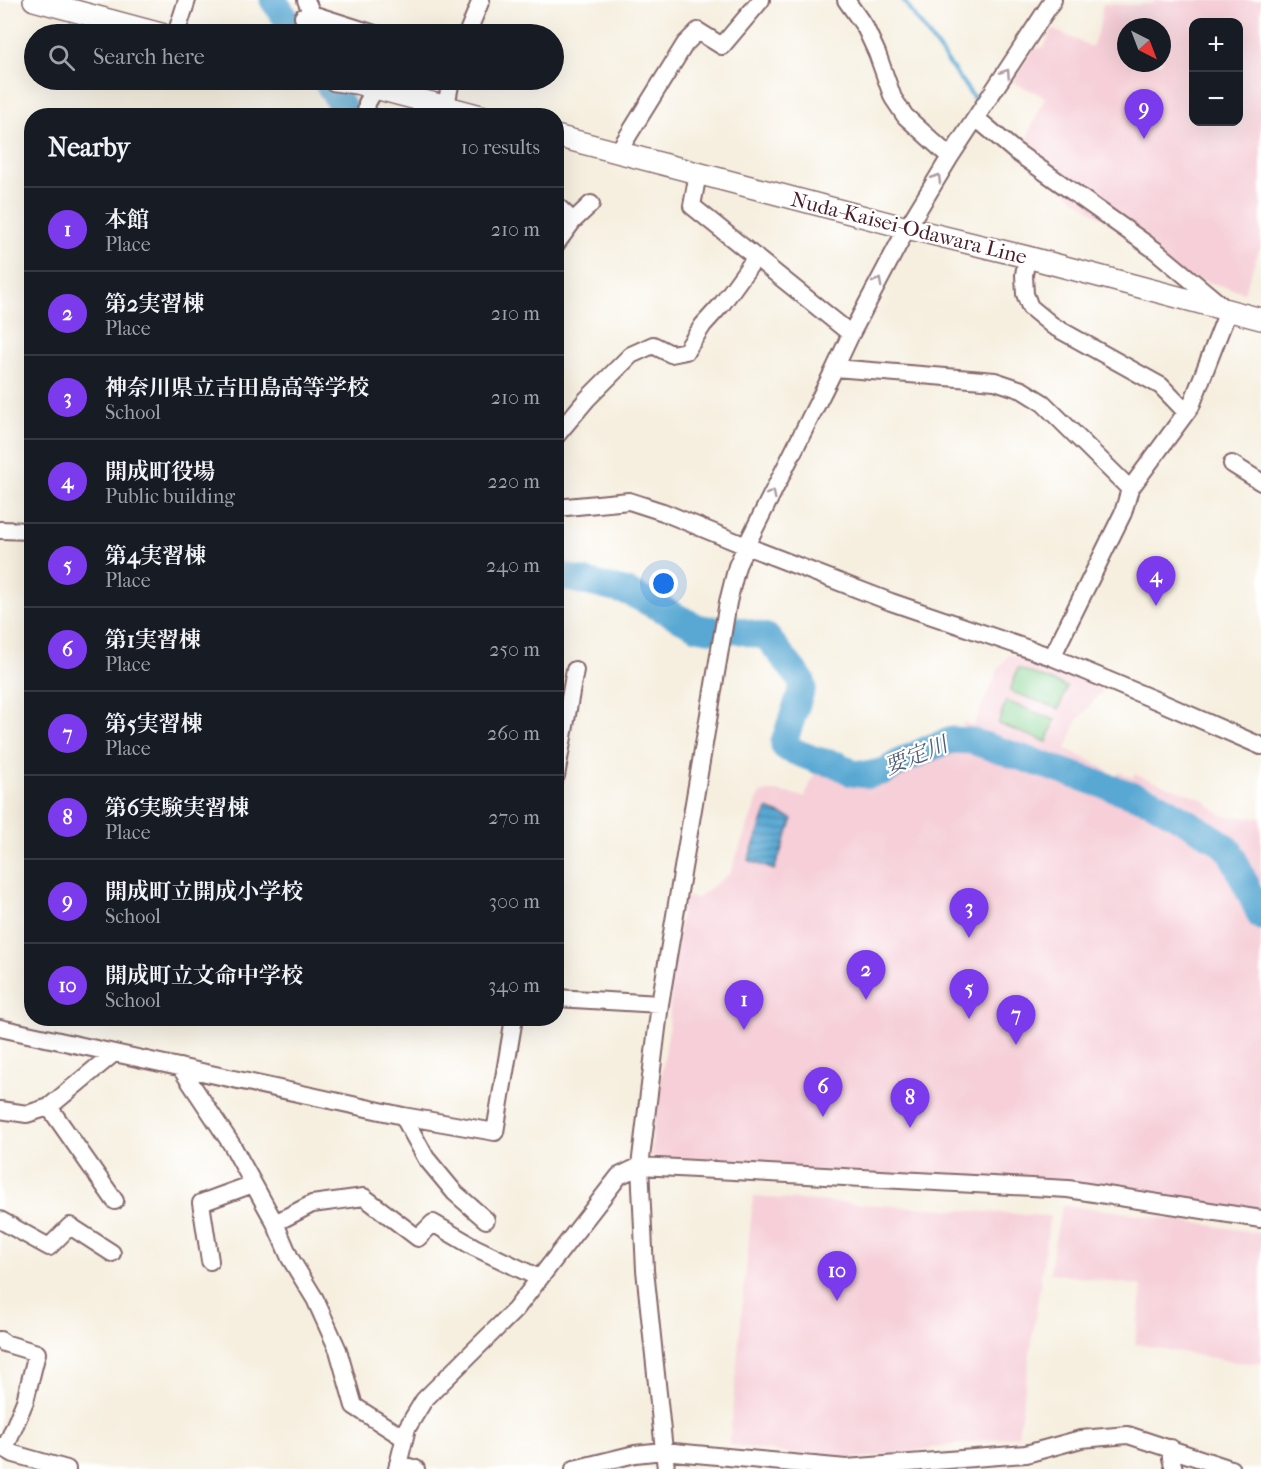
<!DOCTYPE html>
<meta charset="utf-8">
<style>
:root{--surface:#171b24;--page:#20242c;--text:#f1f3f6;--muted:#9ea1a6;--line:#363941;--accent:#7c3aed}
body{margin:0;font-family:"IM FELL French Canon","Noto Serif JP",serif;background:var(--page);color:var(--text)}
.controls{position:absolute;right:18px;top:18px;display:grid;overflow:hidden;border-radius:12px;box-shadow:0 6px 24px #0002}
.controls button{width:54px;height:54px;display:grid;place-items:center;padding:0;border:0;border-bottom:2px solid var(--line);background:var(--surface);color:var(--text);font:30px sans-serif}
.compass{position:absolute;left:1117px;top:18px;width:54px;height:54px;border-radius:50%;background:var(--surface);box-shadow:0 6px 24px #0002;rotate:138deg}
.you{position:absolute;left:664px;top:584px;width:21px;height:21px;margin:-15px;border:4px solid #fff;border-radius:50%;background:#1a73e8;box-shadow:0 0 0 9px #1a73e833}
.badge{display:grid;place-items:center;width:39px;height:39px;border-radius:50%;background:var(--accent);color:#fff;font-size:20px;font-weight:700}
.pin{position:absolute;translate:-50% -50px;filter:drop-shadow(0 2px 3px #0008)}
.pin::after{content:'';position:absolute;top:32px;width:21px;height:18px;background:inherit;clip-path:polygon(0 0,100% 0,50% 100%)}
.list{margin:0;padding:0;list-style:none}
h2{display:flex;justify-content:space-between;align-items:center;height:78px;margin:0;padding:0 24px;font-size:26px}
h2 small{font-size:20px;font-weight:400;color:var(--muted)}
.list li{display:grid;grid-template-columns:39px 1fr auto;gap:18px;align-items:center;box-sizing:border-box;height:84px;padding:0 24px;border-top:2px solid var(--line)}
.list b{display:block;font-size:22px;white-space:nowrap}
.list p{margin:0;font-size:20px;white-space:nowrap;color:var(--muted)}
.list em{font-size:20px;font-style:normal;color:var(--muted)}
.icon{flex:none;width:33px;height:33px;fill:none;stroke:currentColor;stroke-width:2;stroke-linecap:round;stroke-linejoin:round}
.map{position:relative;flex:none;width:1261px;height:1469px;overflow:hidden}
.search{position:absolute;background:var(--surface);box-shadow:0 6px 24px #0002;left:24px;top:24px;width:540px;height:66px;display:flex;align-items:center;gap:15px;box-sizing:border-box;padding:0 21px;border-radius:33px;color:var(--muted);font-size:22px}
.panel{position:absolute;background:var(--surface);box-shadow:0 6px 24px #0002;left:24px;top:108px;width:540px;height:918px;border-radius:24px}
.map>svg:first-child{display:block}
</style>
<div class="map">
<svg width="1261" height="1469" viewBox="0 0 1261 1469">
<defs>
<pattern id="water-rules" width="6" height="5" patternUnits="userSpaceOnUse" patternTransform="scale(1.5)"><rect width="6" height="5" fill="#59a8d3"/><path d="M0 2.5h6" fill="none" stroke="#4c88ab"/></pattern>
</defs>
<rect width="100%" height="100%" fill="#fff"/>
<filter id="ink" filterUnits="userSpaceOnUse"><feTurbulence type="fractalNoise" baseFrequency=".0167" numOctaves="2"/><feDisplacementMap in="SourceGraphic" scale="12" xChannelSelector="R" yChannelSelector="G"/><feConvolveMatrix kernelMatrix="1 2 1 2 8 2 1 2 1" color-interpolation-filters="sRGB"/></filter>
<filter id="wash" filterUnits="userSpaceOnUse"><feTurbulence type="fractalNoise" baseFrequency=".008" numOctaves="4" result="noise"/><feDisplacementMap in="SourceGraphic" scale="24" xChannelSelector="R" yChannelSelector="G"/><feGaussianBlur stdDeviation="1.35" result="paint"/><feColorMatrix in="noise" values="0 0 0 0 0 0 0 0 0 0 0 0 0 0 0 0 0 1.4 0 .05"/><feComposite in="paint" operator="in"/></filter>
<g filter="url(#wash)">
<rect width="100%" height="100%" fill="#f6efdf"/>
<!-- built -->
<path fill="#f6cfd8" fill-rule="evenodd" d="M1155,0H1261V250H1259L1244,292L1178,274L1018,157L1045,97L1012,82L1033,49L1044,47L1052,29L1092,47L1099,28L1103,4L1136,5L1155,3ZM1194,22H1238V122H1194ZM1126,27H1162V63H1126Z
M1009,654L1103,689L1076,723L1066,749L1097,764L1115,775H1118L1119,772L1133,778L1134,774L1201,798L1223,816L1261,818V1216L1038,1185L650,1160L655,1113L669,1028L671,979L684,896L697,898L730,873L760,793L776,791L805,797L820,759L835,767L847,770L860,772L883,767L960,733L964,722L973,726L999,668Z
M753,1197L1050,1216L1018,1436L841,1461L729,1445Z
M1062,1205L1129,1213L1261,1233V1363L1235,1362L1135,1344L1142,1286L1050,1273L1053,1249Z"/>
<!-- pitch -->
<path fill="#85d392" stroke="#68795e" stroke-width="1.5" d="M1018,668L1067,687L1059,709L1010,691Z
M1006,701L1055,720L1047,742L998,724Z"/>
<!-- water -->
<path fill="url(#water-rules)" stroke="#52647f" stroke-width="1.5" d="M767,809L793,819L774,870L748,860Z"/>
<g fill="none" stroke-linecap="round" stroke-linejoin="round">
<!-- stream -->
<path stroke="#59a8d3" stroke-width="4.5" d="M903,0L979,105"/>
<!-- river -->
<path stroke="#59a8d3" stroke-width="27" d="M273,0L297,34
M326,80L348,116
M556,573L569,578L628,592L697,627L708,629L737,630L767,637L802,681L803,686L784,742V746L788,749L816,760L838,765L852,773L868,775L885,771L902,761L932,747L952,740L972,741L1151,801L1182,819L1217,840L1230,851L1261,917"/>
</g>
</g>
<g filter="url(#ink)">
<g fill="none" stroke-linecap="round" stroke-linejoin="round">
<!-- minor casing -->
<g stroke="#86686a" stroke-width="20">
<path id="minor" d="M306,0L312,14L375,34
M846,0L865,27L877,53L893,98L905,116L950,157
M312,14L303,17L314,34
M176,34L187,0
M467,34L481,0
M446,106L451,80
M367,116L366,113L367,103L376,88
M976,118L1015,151L1155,250L1228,311L1191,406L1130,489L1123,513L1052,657
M618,152L685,44L698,31L722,46L761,0
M698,173L692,206L851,334
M556,205L573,221
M556,244L573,221L591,204
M1027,257L1024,275L1025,294L1030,307L1053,326L1161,386L1186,412
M835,368L995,381L1022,390L1043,403L1130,489
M556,436L587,399L631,355L653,345L671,354L686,351L703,325L722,304L756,257
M1232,464L1261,482
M556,508L629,501L663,512L746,546L891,602L1052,657L1160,702L1261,746
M0,530L32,531
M556,776L575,670
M556,998L660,1004
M0,1028L403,1116L495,1132L514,1018
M180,1067L232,1145L275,1223L290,1258L315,1299L338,1350L354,1406L404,1438
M49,1107L115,1201
M0,1110L27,1114L49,1107L114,1053
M403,1116L426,1158L455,1193L486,1220
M0,1220L49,1247L70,1226L112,1253
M275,1223L312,1204L364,1197L418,1238L433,1223L474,1247L539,1278
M210,1261L201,1203L253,1184
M0,1340L4,1343L37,1353L25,1401L5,1449
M0,1446L14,1454L67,1469
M1171,1448V1458L1174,1469
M398,1464L416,1469
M397,1469L407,1428L424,1400L515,1310L619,1176L640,1166L1068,1189L1261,1219
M574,1469L635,1454L663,1451L846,1468L1026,1454L1081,1439L1128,1435L1231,1469
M666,1469L645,1270L640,1166L660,1004L728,602L737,566L746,546L835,368L851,334L907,228L950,157L1053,0"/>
</g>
<!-- major casing -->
<g stroke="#86686a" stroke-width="24">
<path id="major" d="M34,0L161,34
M334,80L356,83L481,116
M556,136L907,228L1027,257L1261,319"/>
</g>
<!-- minor -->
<use href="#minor" stroke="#fff" stroke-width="16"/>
<!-- major -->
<use href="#major" stroke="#fff" stroke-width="21"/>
</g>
<!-- one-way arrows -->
<defs><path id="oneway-chevron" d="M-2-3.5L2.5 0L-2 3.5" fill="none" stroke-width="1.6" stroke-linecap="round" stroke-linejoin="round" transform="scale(1.5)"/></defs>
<g stroke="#ae9aa0">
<use href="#oneway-chevron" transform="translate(1006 73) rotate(-57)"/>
<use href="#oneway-chevron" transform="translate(937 178) rotate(-59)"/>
<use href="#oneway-chevron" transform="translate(878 282) rotate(-62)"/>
<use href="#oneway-chevron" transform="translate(772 494) rotate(-63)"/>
</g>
</g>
<g text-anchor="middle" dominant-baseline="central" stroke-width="4.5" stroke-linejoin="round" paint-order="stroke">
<!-- street labels -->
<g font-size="21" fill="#4a1f2b" stroke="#fff">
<text transform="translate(909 228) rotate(14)">Nuda-Kaisei-Odawara Line</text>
</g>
<!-- water labels -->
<g font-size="22" font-style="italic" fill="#515d77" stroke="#fff">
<text transform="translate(916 756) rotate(-22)">要定川</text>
</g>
</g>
</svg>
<div class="controls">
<button>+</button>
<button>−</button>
</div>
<svg class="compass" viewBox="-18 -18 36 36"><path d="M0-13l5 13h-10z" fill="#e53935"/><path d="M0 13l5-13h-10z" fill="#9ea1a6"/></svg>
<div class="you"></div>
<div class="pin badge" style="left:744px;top:1030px">1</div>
<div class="pin badge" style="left:866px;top:1000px">2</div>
<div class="pin badge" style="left:969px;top:938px">3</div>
<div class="pin badge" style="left:1156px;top:606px">4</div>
<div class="pin badge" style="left:969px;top:1019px">5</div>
<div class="pin badge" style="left:823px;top:1117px">6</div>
<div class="pin badge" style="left:1016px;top:1045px">7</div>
<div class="pin badge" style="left:910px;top:1128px">8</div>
<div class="pin badge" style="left:1144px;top:139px">9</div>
<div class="pin badge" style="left:837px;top:1301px">10</div>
<div class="search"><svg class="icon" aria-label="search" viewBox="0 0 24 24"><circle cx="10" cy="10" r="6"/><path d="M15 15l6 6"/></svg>Search here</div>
<section class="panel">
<h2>Nearby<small>10 results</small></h2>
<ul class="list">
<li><span class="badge">1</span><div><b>本館</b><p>Place</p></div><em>210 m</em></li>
<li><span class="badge">2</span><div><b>第2実習棟</b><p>Place</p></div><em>210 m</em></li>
<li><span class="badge">3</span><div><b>神奈川県立吉田島高等学校</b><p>School</p></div><em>210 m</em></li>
<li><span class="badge">4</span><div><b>開成町役場</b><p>Public building</p></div><em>220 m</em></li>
<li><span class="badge">5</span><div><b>第4実習棟</b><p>Place</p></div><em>240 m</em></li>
<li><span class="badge">6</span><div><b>第1実習棟</b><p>Place</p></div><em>250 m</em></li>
<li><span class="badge">7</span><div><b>第5実習棟</b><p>Place</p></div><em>260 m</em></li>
<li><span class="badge">8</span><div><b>第6実験実習棟</b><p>Place</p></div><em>270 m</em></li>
<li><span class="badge">9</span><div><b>開成町立開成小学校</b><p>School</p></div><em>300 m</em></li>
<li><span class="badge">10</span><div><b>開成町立文命中学校</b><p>School</p></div><em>340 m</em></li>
</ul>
</section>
</div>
